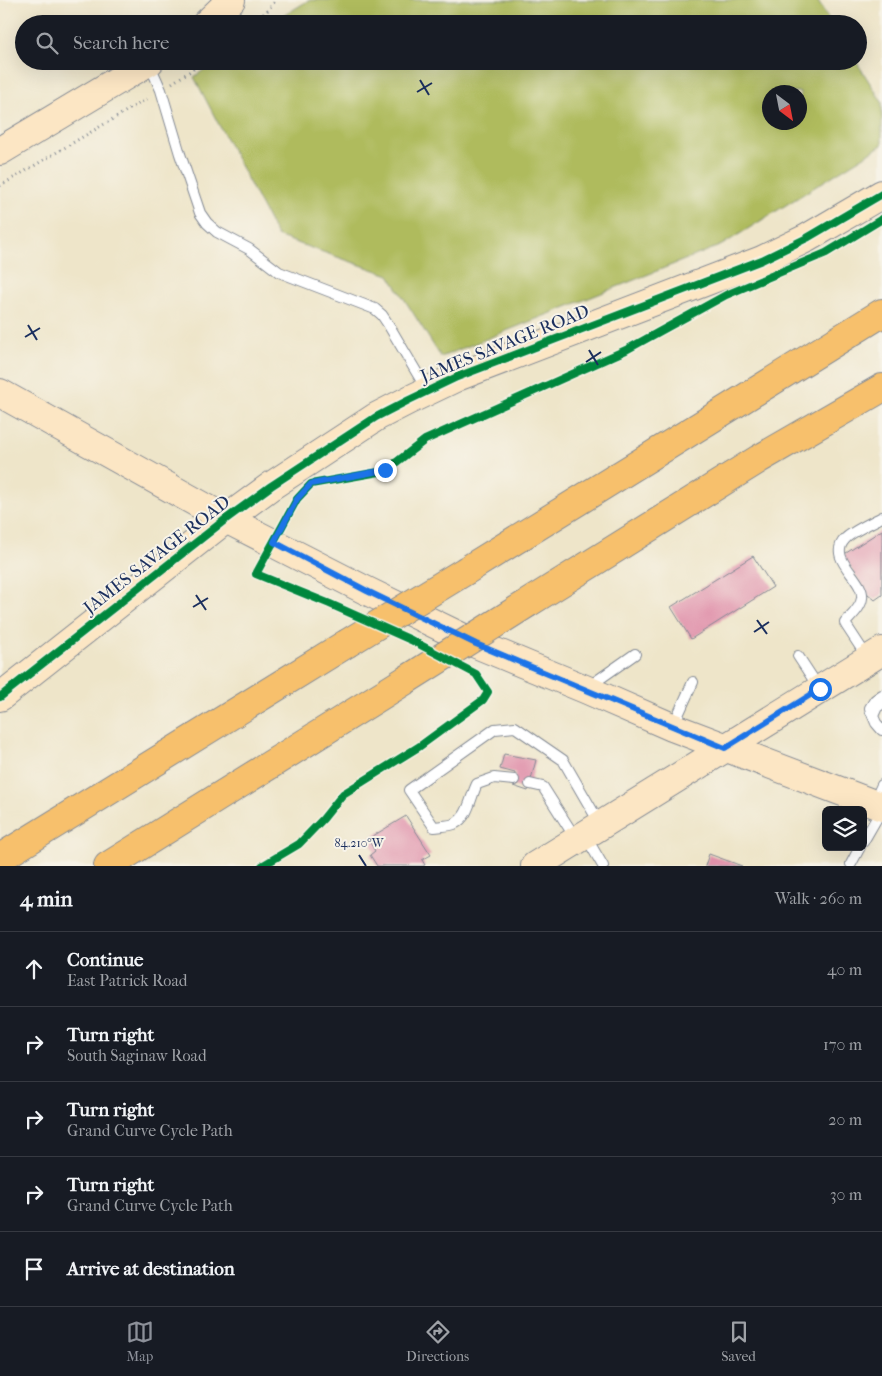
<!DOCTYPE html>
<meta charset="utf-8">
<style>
:root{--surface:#171b24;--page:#20242c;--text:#f1f3f6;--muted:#9ea1a6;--line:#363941;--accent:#8c9099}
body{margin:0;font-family:"IM FELL French Canon",serif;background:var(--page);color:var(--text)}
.controls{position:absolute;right:15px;bottom:15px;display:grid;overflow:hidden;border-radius:8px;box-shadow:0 5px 20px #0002}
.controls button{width:45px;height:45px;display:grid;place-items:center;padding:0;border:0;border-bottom:1px solid var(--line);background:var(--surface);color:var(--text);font:25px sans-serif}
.compass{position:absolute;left:762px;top:85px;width:45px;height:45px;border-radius:50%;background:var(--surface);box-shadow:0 5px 20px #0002;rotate:148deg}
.stop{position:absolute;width:15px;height:15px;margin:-11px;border:4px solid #1a73e8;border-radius:50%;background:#fff}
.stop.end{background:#1a73e8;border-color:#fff;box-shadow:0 1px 5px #0008}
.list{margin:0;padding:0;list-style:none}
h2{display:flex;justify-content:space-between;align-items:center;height:65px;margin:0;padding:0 20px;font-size:21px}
h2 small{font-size:16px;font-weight:400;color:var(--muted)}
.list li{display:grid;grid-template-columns:32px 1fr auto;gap:15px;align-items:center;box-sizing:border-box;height:75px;padding:0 20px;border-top:1px solid var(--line)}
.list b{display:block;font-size:19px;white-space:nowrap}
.list p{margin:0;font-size:16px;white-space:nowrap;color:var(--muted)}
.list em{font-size:16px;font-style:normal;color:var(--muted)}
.icon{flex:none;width:28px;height:28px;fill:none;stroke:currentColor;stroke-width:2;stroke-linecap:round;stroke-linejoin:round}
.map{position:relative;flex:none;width:882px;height:866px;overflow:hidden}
.search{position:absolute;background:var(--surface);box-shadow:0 5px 20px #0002;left:15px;right:15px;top:15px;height:55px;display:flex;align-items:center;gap:12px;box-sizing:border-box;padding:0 18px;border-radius:28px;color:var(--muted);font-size:19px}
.sheet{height:440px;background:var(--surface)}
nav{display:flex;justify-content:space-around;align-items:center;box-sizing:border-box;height:70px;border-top:1px solid var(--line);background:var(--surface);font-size:14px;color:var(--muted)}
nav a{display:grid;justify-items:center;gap:2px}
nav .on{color:var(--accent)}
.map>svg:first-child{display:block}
</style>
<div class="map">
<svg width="882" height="866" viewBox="0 0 882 866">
<rect width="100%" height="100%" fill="#f7f3e8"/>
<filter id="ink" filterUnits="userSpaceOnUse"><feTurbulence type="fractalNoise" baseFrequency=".02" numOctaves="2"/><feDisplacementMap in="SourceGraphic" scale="10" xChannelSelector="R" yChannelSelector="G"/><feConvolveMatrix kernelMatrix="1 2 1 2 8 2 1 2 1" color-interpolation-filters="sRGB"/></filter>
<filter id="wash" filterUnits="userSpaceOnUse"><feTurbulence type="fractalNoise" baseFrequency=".0096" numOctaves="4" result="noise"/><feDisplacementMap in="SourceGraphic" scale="20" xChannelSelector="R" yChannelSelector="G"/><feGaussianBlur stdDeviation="1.12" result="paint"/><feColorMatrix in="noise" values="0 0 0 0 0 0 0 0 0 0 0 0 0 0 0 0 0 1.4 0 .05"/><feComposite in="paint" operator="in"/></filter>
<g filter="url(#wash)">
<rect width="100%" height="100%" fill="#eee5c9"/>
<!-- green -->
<path fill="#afbb5d" stroke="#65755e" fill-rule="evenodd" d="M309,0H817L832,24H270Z
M216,61H856L882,102V145L722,245L441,357L389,275L277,236L194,77ZM770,92H800V122H770Z"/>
<g id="blocks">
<!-- building -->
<path fill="#e091aa" d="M882,530V595L875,600L867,593L843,555Z
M753,556L773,587L691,639L671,607Z
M504,754L536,760L528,791L513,786L515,773L500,769Z
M406,816L431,855L422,860L425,865L423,866H377L370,855L375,851L368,839Z
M709,854L742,866H705Z"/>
</g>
</g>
<g filter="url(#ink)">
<use href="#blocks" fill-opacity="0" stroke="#848a94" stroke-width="1"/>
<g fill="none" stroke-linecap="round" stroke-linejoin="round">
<!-- lane casing -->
<g stroke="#848a94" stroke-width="12">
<path id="lane" d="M149,63L161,90L180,154L200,213L207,223L217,232L249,249L279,272L375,309L382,315L388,324L427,390
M845,623C851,616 861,608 862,598C865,579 826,559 845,539C851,532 873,522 882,517
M846,625L867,657
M798,656L819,688
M588,687L635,654
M882,704L877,707L873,716L876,723L882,730
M871,712L870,708L875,700L882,695
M673,726L693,682
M514,780L494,778L477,784C470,798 469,817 454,824C449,826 440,826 434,827L409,790L495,729L515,727L563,760L600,824
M530,784L543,787L576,839
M874,802L882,785
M586,837L603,866
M863,842L882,809
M851,864L860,847"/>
</g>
<!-- secondary casing -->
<g stroke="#848a94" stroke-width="30">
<path id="secondary" d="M206,24L231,0
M0,151L150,61
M0,393L226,519L367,591L476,644L585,689L672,727L882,807
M0,697L226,519L271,486L376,417L409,400L457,377L762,260L807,238L882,194
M535,866L882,651"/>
</g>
<!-- highway casing -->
<g stroke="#848a94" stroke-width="30">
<path id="highway" d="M467,570L882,313
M528,603L759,459L882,388
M0,858L346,644
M108,866L406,680"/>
</g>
<!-- path -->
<path stroke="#848a94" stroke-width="3" stroke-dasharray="1 4" stroke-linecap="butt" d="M252,24L268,10L276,0
M172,83L206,61
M0,186L150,97"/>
<!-- lane -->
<use href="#lane" stroke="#fff" stroke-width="10"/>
<!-- secondary -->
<use href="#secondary" stroke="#fce6c4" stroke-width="28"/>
<!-- highway -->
<use href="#highway" stroke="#f7c06c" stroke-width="28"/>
<!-- highway-bridge casing -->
<g stroke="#848a94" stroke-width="30" stroke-linecap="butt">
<path id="highway-bridge" d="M346,644L467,570
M406,680L528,603"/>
</g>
<!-- highway-bridge -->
<use href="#highway-bridge" stroke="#f7c06c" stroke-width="28"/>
<!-- cycleway casing -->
<g stroke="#f7f3e8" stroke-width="11">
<path id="cycleway" d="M0,697L226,519L271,486L376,417L409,400L457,377L762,260L807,238L882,194
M262,866L299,844L323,819L343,794L420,746L483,700L488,692L476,674L411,640L330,604L256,574L297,499L311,484L385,471L425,440L626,350L726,295L826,253L882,219"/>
</g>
<!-- cycleway -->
<use href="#cycleway" stroke="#00873e" stroke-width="8"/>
</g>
</g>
<g fill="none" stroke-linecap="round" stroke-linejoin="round" filter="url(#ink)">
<!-- route -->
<path stroke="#1a73e8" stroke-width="6" d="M385,470L311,484L297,499L274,542L367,591L476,644L725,748L820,689"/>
</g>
<!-- ticks -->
<path fill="none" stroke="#1b2f5e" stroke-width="2" d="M420,80L429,95M417,92L432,83M28,325L37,340M25,337L40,328M589,350L598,365M586,362L601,352M196,595L206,610M193,607L208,598M757,620L767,634M754,632L769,622M359,855L366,866"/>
<g text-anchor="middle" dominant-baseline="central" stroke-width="4" stroke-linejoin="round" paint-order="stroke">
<!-- street labels -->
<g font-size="18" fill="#1b2f5e" stroke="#f7f3e8">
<text transform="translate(505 344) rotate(-22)">JAMES SAVAGE ROAD</text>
<text transform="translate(157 555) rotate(-38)">JAMES SAVAGE ROAD</text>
</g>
</g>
<g font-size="12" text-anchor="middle" fill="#1b2f5e" stroke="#f7f3e8" stroke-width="4" stroke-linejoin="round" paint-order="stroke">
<text x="359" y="847">84.210°W</text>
</g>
</svg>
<div class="controls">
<button><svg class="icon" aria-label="layers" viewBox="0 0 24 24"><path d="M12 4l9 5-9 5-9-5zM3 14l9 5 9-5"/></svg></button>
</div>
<svg class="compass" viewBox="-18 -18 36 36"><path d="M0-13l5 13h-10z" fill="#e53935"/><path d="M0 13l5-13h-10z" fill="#9ea1a6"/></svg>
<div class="stop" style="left:820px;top:689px"></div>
<div class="stop end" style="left:385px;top:470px"></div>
<div class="search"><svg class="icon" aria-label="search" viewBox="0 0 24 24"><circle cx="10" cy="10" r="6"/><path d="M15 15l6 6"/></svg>Search here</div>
</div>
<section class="sheet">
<h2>4 min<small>Walk · 260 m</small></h2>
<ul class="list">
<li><svg class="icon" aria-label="ahead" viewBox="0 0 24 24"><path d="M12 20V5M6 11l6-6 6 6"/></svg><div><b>Continue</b><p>East Patrick Road</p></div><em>40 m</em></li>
<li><svg class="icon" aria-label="right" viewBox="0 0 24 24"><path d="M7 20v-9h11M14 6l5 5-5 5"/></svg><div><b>Turn right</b><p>South Saginaw Road</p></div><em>170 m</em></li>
<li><svg class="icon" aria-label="right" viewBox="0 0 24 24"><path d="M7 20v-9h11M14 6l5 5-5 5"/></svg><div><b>Turn right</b><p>Grand Curve Cycle Path</p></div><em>20 m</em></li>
<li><svg class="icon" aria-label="right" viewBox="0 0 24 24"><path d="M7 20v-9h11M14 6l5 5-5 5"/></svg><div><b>Turn right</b><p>Grand Curve Cycle Path</p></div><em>30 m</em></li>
<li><svg class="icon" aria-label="arrive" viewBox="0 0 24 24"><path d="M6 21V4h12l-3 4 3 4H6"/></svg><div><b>Arrive at destination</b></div></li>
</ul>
</section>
<nav>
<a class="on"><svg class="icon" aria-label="map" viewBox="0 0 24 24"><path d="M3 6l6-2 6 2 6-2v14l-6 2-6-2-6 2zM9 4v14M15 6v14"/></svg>Map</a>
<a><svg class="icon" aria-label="directions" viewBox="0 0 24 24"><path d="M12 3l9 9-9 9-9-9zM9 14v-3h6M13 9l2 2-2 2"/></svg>Directions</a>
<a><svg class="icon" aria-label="saved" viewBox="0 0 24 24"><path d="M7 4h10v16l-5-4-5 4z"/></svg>Saved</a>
</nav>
